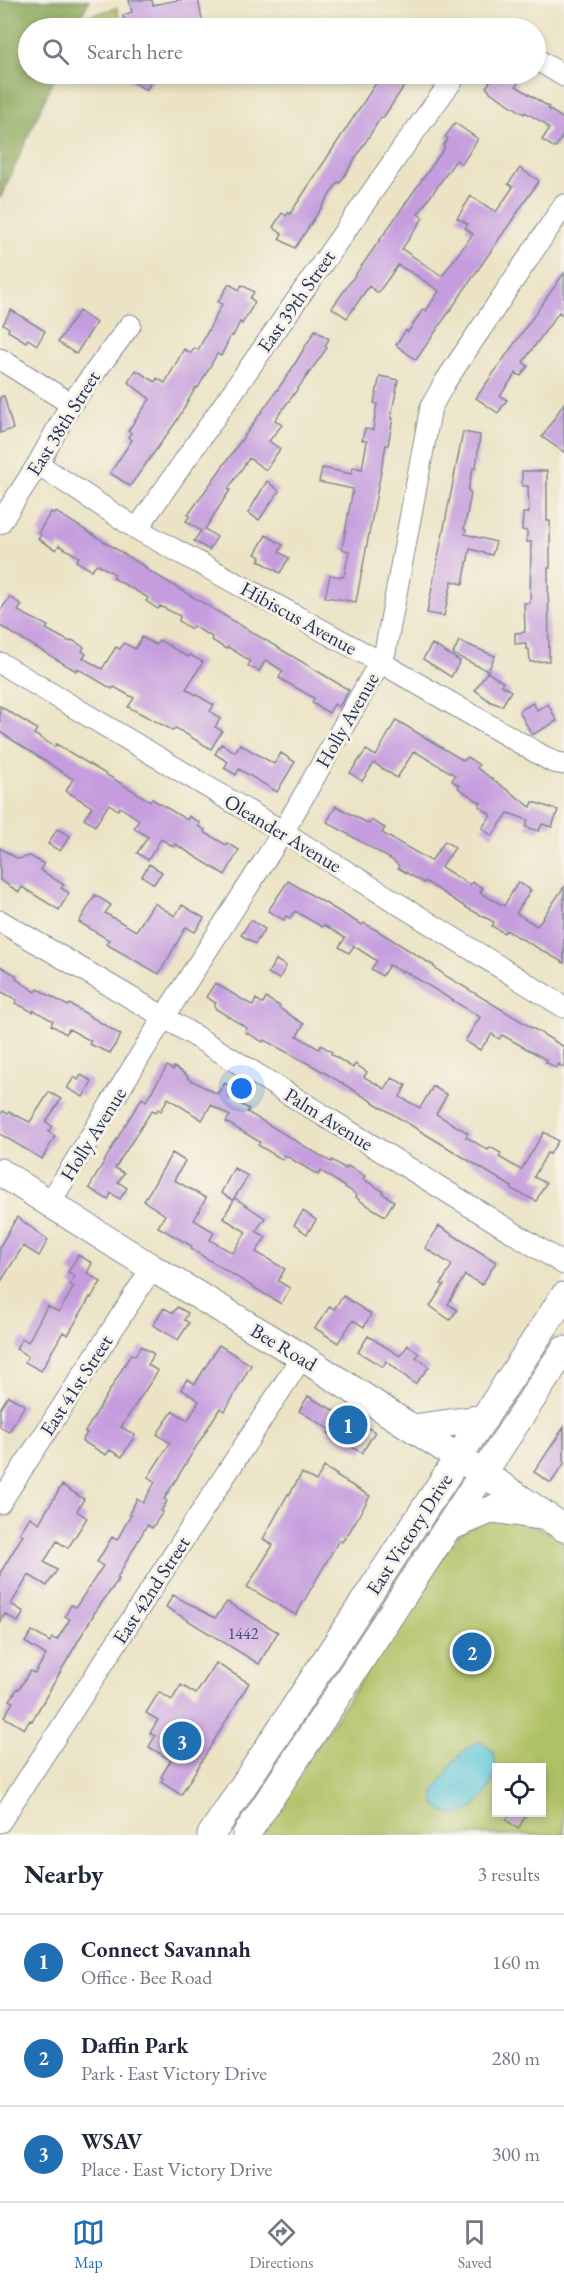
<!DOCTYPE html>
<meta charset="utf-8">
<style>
:root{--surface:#fff;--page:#f2f2f3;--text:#1f2937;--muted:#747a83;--line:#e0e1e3;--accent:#1f6fb2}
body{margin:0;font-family:"EB Garamond",serif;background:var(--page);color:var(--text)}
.controls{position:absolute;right:18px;bottom:18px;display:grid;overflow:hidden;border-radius:0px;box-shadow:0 3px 9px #0003}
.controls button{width:54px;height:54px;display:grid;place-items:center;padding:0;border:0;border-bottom:2px solid var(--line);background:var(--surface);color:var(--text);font:30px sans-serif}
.you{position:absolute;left:242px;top:1089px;width:21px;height:21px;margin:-15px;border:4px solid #fff;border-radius:50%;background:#1a73e8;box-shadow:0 0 0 9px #1a73e833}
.badge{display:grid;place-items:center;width:39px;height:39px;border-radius:50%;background:var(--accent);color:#fff;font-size:20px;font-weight:700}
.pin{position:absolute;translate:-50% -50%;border:3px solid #fff;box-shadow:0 2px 6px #0006}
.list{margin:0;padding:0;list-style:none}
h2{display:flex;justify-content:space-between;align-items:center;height:78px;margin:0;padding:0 24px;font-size:26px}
h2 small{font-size:20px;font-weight:400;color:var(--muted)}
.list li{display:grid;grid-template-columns:39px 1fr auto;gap:18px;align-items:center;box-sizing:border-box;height:96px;padding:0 24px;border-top:2px solid var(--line)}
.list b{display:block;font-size:22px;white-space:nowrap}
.list p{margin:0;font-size:20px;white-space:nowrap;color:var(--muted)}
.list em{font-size:20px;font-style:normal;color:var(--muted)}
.icon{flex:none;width:33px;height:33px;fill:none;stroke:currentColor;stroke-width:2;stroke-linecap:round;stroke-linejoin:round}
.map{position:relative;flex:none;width:564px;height:1835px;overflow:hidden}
.search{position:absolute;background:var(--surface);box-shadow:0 3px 9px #0003;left:18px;right:18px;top:18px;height:66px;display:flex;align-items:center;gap:15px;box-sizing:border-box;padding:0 21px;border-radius:33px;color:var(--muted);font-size:22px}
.sheet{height:366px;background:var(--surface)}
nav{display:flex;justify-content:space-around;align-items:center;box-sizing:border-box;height:84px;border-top:2px solid var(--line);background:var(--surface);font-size:16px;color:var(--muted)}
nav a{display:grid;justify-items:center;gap:3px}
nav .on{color:var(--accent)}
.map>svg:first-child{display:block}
</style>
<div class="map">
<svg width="564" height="1835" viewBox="0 0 564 1835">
<rect width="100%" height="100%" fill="#f7f3e8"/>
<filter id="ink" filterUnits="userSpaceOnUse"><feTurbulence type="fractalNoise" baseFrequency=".0167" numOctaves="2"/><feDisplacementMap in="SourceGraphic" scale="12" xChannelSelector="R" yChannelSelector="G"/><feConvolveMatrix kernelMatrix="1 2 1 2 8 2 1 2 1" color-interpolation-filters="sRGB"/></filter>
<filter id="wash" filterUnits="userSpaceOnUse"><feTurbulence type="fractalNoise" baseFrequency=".008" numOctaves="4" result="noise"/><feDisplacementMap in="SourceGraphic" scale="24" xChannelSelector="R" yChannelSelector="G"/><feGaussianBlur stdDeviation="1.35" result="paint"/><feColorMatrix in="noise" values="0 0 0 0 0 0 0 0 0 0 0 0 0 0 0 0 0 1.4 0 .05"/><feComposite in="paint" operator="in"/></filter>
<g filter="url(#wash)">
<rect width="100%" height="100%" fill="#ebe3c4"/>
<!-- green -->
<path fill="#afc165" stroke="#657862" stroke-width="1.5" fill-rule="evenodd" d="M117,8L121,28H84L82,18Z
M494,1513L564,1536V1835H258L456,1537ZM496,1768H542V1812H496Z"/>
<!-- forest -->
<path fill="#8ba75a" stroke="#536b5c" stroke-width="1.5" d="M0,0H89L76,28H28V74H56L0,199Z"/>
<!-- water -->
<path fill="#5cc6d7" stroke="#3c7a9a" stroke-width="1.5" d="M479,1741L493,1751C494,1756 496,1761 496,1765C495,1787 473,1820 448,1813C444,1812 440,1807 436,1805L434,1793C446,1773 458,1751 479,1741Z"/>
<g id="blocks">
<!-- building -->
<path fill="#c59cde" d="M129,0H152L153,5L178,0H198L204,28H126L123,15L132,12Z
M120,74H157L146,90Z
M382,74H412L383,118L381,117L340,183L338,182L295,248L279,239L282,234L273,227L282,213L286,216L288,213L290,214Z
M477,74H503L518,83L516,86L549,107L548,109L564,119V134L555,148L542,140L549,129L544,123L525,112L524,114L490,92L486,87L490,82Z
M455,123L478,139L462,164L456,160L418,214L423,218L402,249L442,276L473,234L465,228L468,224L457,218L471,196L496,212L513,187L508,184L520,168L539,181L416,360L396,345L406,330L408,332L423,309L426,311L439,291L417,276L398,265L378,293L369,286L347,318L332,308L445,147L443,146L448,139L445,137Z
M564,273V316L559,312L523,362L528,366L521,376L516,373L500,396L507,400L498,413L476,398Z
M229,284L239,290L242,285L254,292L250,298L255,302L242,324L240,322L233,336L231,335L221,356L217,354L198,388L196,387L176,422L130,486L110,473L132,440L128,437L131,433L128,431L150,399L128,382L136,370L155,382L157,378L165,383L184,349L191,353L194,348L198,350L222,304L218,302Z
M11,310L45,331L37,345L28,339L26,342L8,331L9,328L3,324Z
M79,311L96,323L76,354L58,342Z
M315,330L329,339L325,346L327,348L275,420L282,425L269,441L280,449L266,470L249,458L228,489L230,490L205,529L217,537L209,550L194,541L201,531L186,521L190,516L188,515L290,372Z
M380,376L398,380L391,418H393L388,445H386L356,602L325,597L330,575L343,577L345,572L349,551L342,549L353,489L319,482L322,468L352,474L353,467L362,469L367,441L362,440L365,429L373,430L377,404L374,403Z
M4,396L13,429L0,433V397Z
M564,403V452L542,437Z
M463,432L480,435L476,468H473L468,490L471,494L464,529L466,530L465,534L496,542L492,555L470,549L463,584L452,581L444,616L427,613Z
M522,471H547V521H550V568H548L549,661L530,662L529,649H526V643L515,644V633L525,632L524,603H530L531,542H527V531L522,530L523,513H529L528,486H522Z
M267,481L279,491L259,520L248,513Z
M51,512L55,514L56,512L147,568L146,569L349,690L339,707L334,704L329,713L312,703L314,698L279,678L283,671L266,660L259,671L248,666L250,662L246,658L228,647L226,649L212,640V637L193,626L191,629L179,621L180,616L160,606L158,609L146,601L148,598L145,596L113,578L115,574L97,564L91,570L76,561L79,557L59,545L56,550L38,539L41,535L38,533Z
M266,535L283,545L279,552L289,558L280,573L258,560L261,557L255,554Z
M10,597L22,605L18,611L48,626L46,629L70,642L72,640L84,647L82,651L86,654L83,658L102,669L116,647L120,649L124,643L135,649L142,637L156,645L159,640L188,657L190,655L203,662L186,689L214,705L210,711L220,719L215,727L222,731L211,749L176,728L172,730L128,707L134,698L114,687L112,689L77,668L76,671L0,626V611Z
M459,641L495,656L488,671L453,654Z
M432,644L460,661L451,677L423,659Z
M487,672L503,682L501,685L511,691L502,706L491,702L475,690Z
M533,703L537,710L548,704L557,721L532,735L519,711Z
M0,706L37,729L34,734L55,747L56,744L150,801L152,799L187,820L189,816L200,823L198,826L205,830L204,832L226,845L227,843L239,850L225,875L175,844L174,847L161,839L148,860L137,853L148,837L134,828L139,820L120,807L118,810L109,804L95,826L84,819L92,807L66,791L73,779L0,732Z
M396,720L464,761L467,757L479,765L477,768L531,807L533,802L558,810L552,827L542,824L539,831L526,827L528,820L508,813L492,836L482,828L491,815L479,806L481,803L458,788L460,786L452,781L455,775L414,751L397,778L374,763L362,781L350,773L366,750L376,756Z
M221,744L235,752L240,744L274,764L281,753L295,762L277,792L239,769L236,775L224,768L228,762L215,754Z
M336,806L369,824L371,820L385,828L382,833L431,861L445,841L455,848L441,867L470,885L472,882L483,888L480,893L504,906L518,882L531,890L516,913L537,926L564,887V963L506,930L504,933L492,926L494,922L467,908L425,881L424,883L398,868L399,866L394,861L327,822Z
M57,829L70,836L60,851L48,844Z
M0,848L18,859L30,856L44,864L40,870L64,885L61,888L69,893L59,910L22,887L19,892L0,880Z
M149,864L162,872L154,884L142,876Z
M288,881L355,921L363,925L364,923L383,934L434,966V967L446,976L564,1047V1068L559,1064L556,1068L546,1062L547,1060L502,1035L499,1039L492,1034L480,1050L465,1041L480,1017L403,970L402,972L389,965L382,976L371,969L377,961L354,946L349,953L339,947L345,938L324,925L322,927L295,911L290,918L286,916L284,920L268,911Z
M95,895L111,905L105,913L136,931L154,903L175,916L182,905L204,918L195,932L186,927L159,974L106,944L109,940L79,922Z
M251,920L265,929L255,944L241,935Z
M276,960L286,966L279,979L268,973Z
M0,966L17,976L16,979L36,992L38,989L68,1006L70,1004L121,1035L110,1053L89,1044L91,1041L69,1029L66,1034L51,1025L53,1021L34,1010L33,1012L15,1003L17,1000L0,991Z
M215,983L253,1006L256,999L263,1004L266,998L280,1006L279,1008L304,1024L297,1036L319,1049L321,1045L332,1052L331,1054L353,1068L355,1064L367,1072L364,1077L385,1089L392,1078L406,1085L400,1097L420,1108L433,1086L447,1095L436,1114L468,1133L466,1137L488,1150L490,1147L501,1153L499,1157L521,1170L544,1132L558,1141L550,1154L547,1153L534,1177L546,1183L536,1201L511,1189L512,1187L504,1182L322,1071L264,1040L263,1042L245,1032L247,1028L216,1009L214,1006L216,1003L206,997Z
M167,1066L173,1070L174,1067L188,1076L187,1078L217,1094L225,1083L235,1089L230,1098L249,1109L247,1112L331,1162L332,1160L346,1169L348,1166L365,1176L363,1179L383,1191V1194L394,1201L385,1216L362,1202L356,1197L357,1195L321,1171L318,1175L285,1155L283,1160L258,1145L260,1142L226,1122L230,1116L211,1105L202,1120L168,1098L161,1111L158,1109L156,1112L152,1110L115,1168L124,1173L118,1182L127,1188L120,1199L111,1193L108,1200L89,1188L125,1125L142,1098L146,1101Z
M81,1075L92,1081L83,1097L67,1088L74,1077L78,1080Z
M49,1092L61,1099L46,1122L52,1126L48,1132L55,1136L42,1159L0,1134V1117L3,1111L8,1114L9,1112L30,1122Z
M172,1153L185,1161L174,1180L206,1198L194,1220L214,1232L210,1240L233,1253L246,1232L223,1218L235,1198L265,1218L256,1231L266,1237L256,1252L285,1269L278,1281L290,1288L281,1304L191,1249L192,1246L158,1227L165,1215L144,1201Z
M234,1168L248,1176L233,1200L221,1193Z
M303,1211L316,1220L307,1234L294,1225Z
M17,1217L48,1240L39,1256L23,1246L0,1283V1246Z
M439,1226L496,1262L482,1285L465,1275L448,1304L457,1310L450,1320L430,1306L444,1285L441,1284L452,1265L425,1248Z
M78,1255L92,1263L87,1273L101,1282L91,1298L90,1297L68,1335L63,1332L41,1371L25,1362L28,1356L16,1349L22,1338L28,1342L47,1306L59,1312L74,1287L70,1284L75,1276L68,1272Z
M343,1296L371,1314L364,1327L353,1320L338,1343L315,1328L330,1306L334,1309Z
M177,1307L188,1313L184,1320L189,1323L178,1340L153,1325L164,1308L173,1313Z
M368,1336L400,1356L408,1345L419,1354L416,1357L429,1367L415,1384L386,1361L383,1367L358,1352Z
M219,1345L251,1365L225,1411L220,1408L164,1499L167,1501L161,1511L163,1512L152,1528L147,1525L117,1578L119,1579L95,1612L32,1721L30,1720L24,1729L4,1717L13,1702L10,1700L18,1688L19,1689L30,1671L35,1673L46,1655L25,1642L32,1631L50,1642L52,1638L57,1640L70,1619L65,1616L71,1605L76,1607L103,1566L97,1562L112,1537L117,1540L131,1515L129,1514L137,1499L143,1503L155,1482L148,1477L170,1443L157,1434L173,1411L188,1420L199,1401L181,1389L187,1379L195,1384Z
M141,1346L154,1354L148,1365L158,1371L121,1427L135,1435L122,1457L110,1450L106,1455L82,1441L87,1433L85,1432L131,1354L135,1356Z
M8,1396L25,1405L9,1432L0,1427V1409Z
M308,1396L340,1414L342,1412L375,1432L362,1453L328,1433L331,1430L299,1411Z
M564,1427V1464L551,1483L534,1472Z
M324,1467L337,1475L336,1476L370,1496L350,1531L342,1542L339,1540L296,1615L247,1587L273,1545L263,1539L288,1494L289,1495L302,1473L316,1481Z
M62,1485L84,1499L77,1511L87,1518L68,1548L57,1541L44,1562L57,1570L47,1586L29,1575L11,1604L24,1612L18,1622L5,1614L0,1622V1573L23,1535L20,1533L30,1517L39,1523Z
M173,1595L215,1618L227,1602L278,1632L259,1664L166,1607Z
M216,1663L249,1683L181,1795L161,1782L163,1778L161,1777L171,1760L149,1747L155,1736L150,1733L158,1720L146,1713L159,1692L172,1700L181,1685L196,1694Z
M512,1812H528L518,1829L506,1820Z"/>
</g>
</g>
<g filter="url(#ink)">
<use href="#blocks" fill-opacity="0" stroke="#838991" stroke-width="1.5"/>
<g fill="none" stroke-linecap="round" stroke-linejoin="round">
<!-- minor casing -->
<g stroke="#838991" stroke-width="23">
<path id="minor" d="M536,59L564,76
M0,359L71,404
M38,464L137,529L380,662L553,762L564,764
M0,523L38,464L71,404L130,325
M137,529L407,142L457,74
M0,663L283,832L564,1007
M0,921L164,1017L564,1264
M49,1204L164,1017L283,832L380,662L385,652L431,407L445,382L564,205
M0,1503L152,1268
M0,1822L302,1357"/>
</g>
<!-- major casing -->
<g stroke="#838991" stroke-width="29">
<path id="major" d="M0,1172L152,1268L302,1357L499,1484L564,1528
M413,1428L485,1418
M447,1528L493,1509L540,1516
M211,1835L564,1296
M246,1835L564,1350"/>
</g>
<!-- minor -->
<use href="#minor" stroke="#fff" stroke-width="21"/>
<!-- major -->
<use href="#major" stroke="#fff" stroke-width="27"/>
</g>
</g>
<g text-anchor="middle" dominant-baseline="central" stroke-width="6" stroke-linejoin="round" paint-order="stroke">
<!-- number labels -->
<g font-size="16" fill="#464a7e">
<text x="243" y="1633">1442</text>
</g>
<!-- street labels -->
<g font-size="20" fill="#1b2f5e" stroke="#f7f3e8">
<text transform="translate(296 301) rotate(-55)">East 39th Street</text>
<text transform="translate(63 423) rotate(-58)">East 38th Street</text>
<text transform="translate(299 618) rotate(29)">Hibiscus Avenue</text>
<text transform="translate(347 720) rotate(-60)">Holly Avenue</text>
<text transform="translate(283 833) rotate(31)">Oleander Avenue</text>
<text transform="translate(329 1119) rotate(32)">Palm Avenue</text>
<text transform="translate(93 1134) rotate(-58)">Holly Avenue</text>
<text transform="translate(284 1347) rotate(31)">Bee Road</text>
<text transform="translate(76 1385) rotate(-57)">East 41st Street</text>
<text transform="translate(409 1534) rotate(-57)">East Victory Drive</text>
<text transform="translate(151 1590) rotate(-57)">East 42nd Street</text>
</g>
</g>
</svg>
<div class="controls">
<button><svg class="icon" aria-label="locate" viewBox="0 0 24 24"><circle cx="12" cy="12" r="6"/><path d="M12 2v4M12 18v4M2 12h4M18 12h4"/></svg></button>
</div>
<div class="you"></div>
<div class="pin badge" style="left:348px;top:1425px">1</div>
<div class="pin badge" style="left:472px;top:1652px">2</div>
<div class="pin badge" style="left:182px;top:1741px">3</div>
<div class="search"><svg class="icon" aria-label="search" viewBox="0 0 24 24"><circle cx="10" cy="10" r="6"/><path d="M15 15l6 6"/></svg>Search here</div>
</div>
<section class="sheet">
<h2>Nearby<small>3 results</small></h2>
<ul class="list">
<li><span class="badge">1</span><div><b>Connect Savannah</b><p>Office · Bee Road</p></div><em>160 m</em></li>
<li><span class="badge">2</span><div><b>Daffin Park</b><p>Park · East Victory Drive</p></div><em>280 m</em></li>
<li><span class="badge">3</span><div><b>WSAV</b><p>Place · East Victory Drive</p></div><em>300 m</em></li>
</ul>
</section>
<nav>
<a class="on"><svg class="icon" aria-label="map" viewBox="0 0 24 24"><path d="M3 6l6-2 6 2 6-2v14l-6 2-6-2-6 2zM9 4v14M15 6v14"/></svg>Map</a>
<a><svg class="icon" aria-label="directions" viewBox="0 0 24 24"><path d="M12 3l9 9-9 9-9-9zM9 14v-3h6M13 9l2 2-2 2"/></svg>Directions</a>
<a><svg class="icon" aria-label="saved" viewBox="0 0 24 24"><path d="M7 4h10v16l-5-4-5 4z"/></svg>Saved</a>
</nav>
